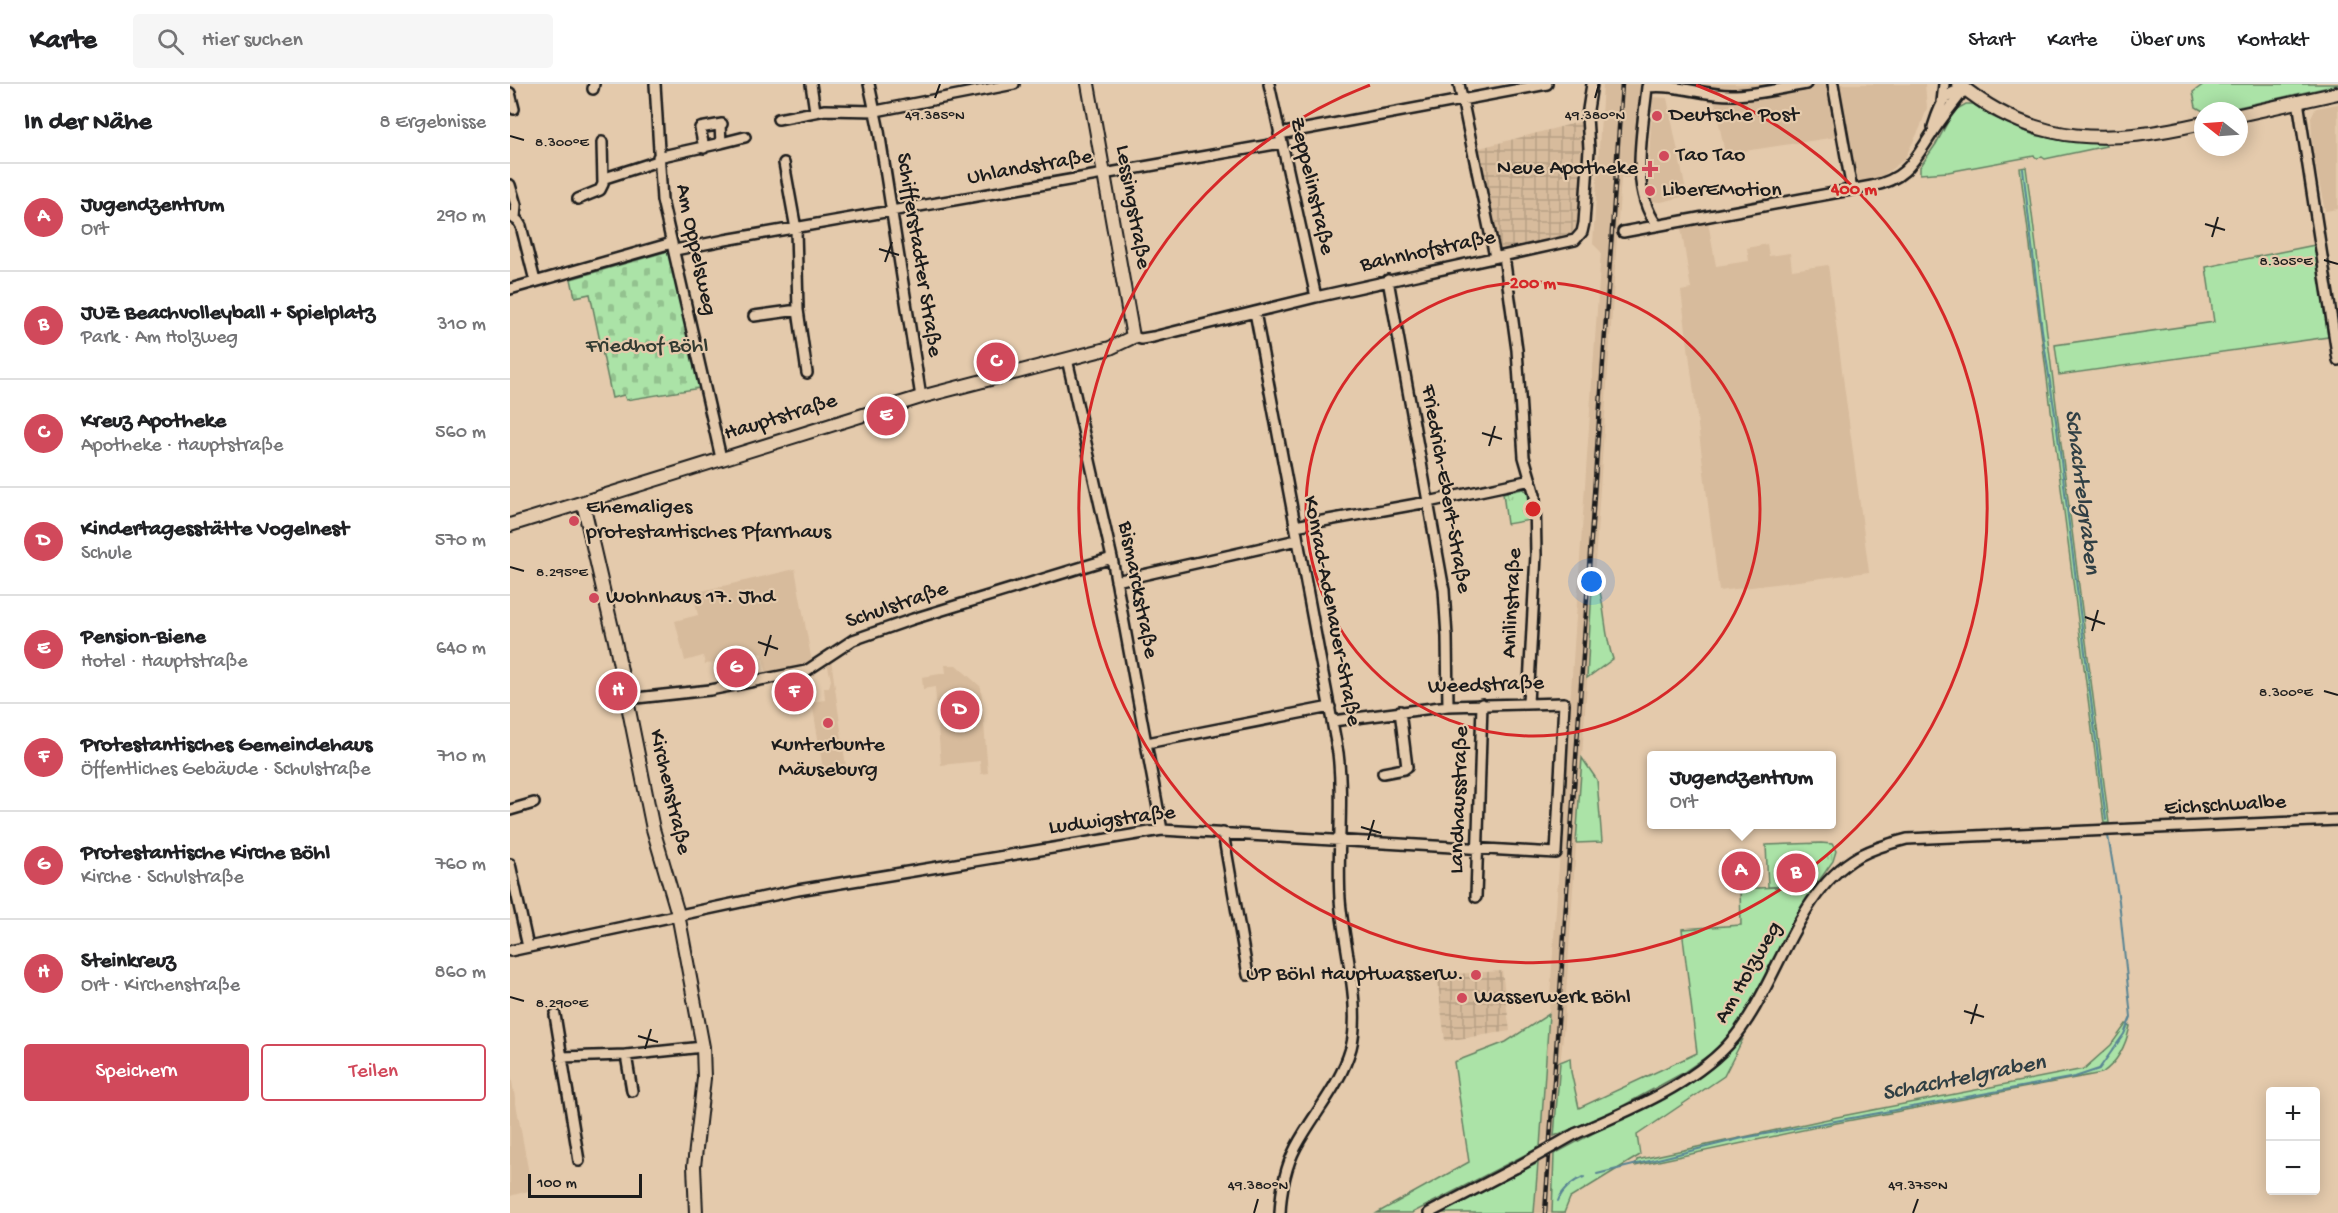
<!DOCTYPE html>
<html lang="de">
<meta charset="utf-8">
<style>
:root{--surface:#fff;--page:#f6f6f6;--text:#202124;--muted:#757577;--line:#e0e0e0;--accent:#d1495b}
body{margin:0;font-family:"Gochi Hand",sans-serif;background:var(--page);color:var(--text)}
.controls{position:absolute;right:18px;bottom:18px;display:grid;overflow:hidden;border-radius:6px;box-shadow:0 3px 15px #0003}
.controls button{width:54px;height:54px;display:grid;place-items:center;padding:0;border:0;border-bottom:2px solid var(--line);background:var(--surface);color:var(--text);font:30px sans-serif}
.compass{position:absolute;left:1684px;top:18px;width:54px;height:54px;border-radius:50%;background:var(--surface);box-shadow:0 3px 15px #0003;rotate:287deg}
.scale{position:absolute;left:18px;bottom:15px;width:114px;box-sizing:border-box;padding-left:6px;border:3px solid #1c1c1c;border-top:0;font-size:16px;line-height:21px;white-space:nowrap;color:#1c1c1c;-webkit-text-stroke:4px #e4caac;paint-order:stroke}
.you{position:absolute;left:1082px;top:498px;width:21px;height:21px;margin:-15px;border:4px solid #fff;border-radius:50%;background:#1a73e8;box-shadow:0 0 0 9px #1a73e833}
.badge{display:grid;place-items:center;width:39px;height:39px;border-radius:50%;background:var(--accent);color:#fff;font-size:20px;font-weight:700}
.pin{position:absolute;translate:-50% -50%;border:3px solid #fff;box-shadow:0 2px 6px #0006}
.popup{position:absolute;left:1137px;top:667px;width:189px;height:78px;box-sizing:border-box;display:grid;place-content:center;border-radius:6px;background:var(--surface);filter:drop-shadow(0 2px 4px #0005);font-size:20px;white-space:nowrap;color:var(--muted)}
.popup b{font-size:22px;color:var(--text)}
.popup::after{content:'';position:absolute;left:50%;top:100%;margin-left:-12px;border:12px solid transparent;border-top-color:var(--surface)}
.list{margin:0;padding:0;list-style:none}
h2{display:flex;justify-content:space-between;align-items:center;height:78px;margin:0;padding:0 24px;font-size:26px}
h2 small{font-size:20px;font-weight:400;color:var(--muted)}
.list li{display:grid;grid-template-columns:39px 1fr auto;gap:18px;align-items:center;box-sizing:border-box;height:108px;padding:0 24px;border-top:2px solid var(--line)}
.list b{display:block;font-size:22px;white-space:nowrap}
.list p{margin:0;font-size:20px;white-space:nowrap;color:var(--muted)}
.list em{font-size:20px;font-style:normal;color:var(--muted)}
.actions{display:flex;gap:12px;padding:18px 24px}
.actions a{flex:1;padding:14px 0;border:2px solid var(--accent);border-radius:6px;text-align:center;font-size:21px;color:var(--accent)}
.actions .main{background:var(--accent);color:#fff}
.icon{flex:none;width:33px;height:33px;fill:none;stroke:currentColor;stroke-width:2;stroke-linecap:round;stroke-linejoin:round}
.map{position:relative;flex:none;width:1828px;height:1129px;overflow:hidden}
header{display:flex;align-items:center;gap:36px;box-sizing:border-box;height:84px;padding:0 30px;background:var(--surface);border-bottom:2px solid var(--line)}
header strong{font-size:28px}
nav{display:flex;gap:33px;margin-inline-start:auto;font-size:21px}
.search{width:420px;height:54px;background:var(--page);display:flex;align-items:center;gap:15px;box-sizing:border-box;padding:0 21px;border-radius:6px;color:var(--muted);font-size:22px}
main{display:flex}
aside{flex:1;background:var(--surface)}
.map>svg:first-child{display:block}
</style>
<header>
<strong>Karte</strong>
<div class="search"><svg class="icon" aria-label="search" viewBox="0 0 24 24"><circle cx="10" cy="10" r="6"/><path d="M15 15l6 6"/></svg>Hier suchen</div>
<nav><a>Start</a><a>Karte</a><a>Über uns</a><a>Kontakt</a></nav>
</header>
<main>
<aside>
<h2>In der Nähe<small>8 Ergebnisse</small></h2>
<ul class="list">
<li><span class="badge">A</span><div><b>Jugendzentrum</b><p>Ort</p></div><em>290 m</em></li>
<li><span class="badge">B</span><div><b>JUZ Beachvolleyball + Spielplatz</b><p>Park · Am Holzweg</p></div><em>310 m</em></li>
<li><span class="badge">C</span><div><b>Kreuz Apotheke</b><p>Apotheke · Hauptstraße</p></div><em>560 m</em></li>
<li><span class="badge">D</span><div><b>Kindertagesstätte Vogelnest</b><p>Schule</p></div><em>570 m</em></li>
<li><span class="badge">E</span><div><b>Pension-Biene</b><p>Hotel · Hauptstraße</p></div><em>640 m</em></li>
<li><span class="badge">F</span><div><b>Protestantisches Gemeindehaus</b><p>Öffentliches Gebäude · Schulstraße</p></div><em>710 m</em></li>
<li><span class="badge">G</span><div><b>Protestantische Kirche Böhl</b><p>Kirche · Schulstraße</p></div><em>760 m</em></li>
<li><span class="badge">H</span><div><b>Steinkreuz</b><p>Ort · Kirchenstraße</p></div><em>860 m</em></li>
</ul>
<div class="actions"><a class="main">Speichern</a><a>Teilen</a></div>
</aside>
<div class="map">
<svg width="1828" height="1129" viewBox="0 0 1828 1129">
<defs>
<pattern id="industrial-grid" width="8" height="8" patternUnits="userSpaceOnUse" patternTransform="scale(1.5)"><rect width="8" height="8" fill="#d7bb9c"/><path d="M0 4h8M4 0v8" fill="none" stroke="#b8a086"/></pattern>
<pattern id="cemetery-stones" width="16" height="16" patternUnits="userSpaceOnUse" patternTransform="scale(1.5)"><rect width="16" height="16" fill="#abe3a7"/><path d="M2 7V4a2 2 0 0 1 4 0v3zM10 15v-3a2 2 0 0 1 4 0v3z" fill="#93c28f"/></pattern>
<pattern id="park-tufts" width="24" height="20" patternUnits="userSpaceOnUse" patternTransform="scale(1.5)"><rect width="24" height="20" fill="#abe3a7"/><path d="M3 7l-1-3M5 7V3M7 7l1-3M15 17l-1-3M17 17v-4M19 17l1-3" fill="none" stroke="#93c28f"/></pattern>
</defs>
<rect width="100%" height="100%" fill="#e4caac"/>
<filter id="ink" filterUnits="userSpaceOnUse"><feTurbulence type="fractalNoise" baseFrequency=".0167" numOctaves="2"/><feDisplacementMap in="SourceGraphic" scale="12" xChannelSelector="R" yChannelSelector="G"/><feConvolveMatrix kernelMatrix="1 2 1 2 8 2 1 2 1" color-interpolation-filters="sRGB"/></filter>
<g filter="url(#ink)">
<!-- built -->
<path fill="#d7bb9c" d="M1093,0H1134V15L1125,79L1119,94L1111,93L1054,939L1044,1052L1030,1059L1091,168L1083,160Z
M1169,0H1415L1417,24L1410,44L1394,76L1368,95L1348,99L1339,51L1215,70L1205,19L1169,9Z
M1143,13L1157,14L1177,112L1151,118L1136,117Z
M1828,20V125L1815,127L1803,69L1801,33L1806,24Z
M1198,138L1206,182L1239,177L1237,164L1257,160L1259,172L1280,169L1282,186L1318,181L1359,488L1209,507L1171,207L1181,205L1171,143Z
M285,485L302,578L297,582L257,591L252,569L207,579L195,580L193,572L175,577L165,537L188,531L183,509Z
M321,575L337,690L319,692L313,685L302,618L315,616L314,604L319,603L321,596L317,578Z
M435,581H446L471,603L478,689L471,690L470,677L431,681L425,603L413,605L412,593L436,589Z
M0,987L22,1106L0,1112Z
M1044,1070L1042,1129H1024L1028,1079Z"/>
<!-- industrial -->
<path fill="url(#industrial-grid)" d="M1073,37L1075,60L1072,133L1057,156L987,169L966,65Z
M992,887L1000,947L935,957L927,891Z"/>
<!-- grass -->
<path fill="#abe3a7" stroke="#648062" stroke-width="1.5" d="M1694,0H1828V1L1711,27H1693L1686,23L1683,8Z
M1456,20H1463L1479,31L1524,51L1555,57L1594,60L1596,62L1535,75L1532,73L1527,74L1524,72L1438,88L1410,90V83L1426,60L1441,32L1447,25Z
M1516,83L1599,739H1594L1510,84Z
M1805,161L1818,253L1549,291L1545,261L1704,238L1696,183Z
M1082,504H1089C1096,529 1094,550 1103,575L1077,594Z
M1072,674L1087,696L1092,758L1066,759Z
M1306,801L1226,946L1203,968L1171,990L1096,1031L1044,1052L1050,978L1060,974L1061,988L1069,1024L1187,969L1172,845L1231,841L1230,805Z
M1039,930L1030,1063L902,1129H867L959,1078L944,978L996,958Z
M1616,940L1620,942C1616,961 1608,978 1592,989L1321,1040L1125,1082L1127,1076L1327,1033L1574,985L1601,961Z
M1233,955L1214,992L1127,1051L1130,1071L1060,1114L1054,1129H1042L1044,1070L1168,1004L1205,981Z
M1028,1079L1024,1129H930Z"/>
<!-- cemetery -->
<path fill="url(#cemetery-stones)" stroke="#648062" stroke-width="1.5" d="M162,166L191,304L116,316L114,311L102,314L80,210L65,213L61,195Z"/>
<!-- park -->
<path fill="url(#park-tufts)" stroke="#648062" stroke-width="1.5" d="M1013,405L1018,408L1020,436L997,440L993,409Z
M1311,759L1322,760L1326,767L1323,777L1306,801L1258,803L1256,761Z"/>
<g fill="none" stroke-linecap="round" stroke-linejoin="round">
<!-- stream -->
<path stroke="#598493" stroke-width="2" d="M1513,85L1532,246L1546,337L1596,736
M1087,1090L1233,1054L1565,993L1589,985L1614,950L1621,933L1609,817L1598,752
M1048,1117C1052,1106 1064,1096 1074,1093"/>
<!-- street casing -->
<g stroke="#1c1c1c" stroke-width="14">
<path id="street" d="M145,0L152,116L211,374
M301,0L305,27
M359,0L369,47L411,313
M759,0L806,213
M949,0L985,173
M1323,0L1342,106
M83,5L84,0
M0,9L4,25
M1788,17L1828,276
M1432,18L1434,0
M268,35L315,26L366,27L504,0
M1423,43C1429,25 1433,7 1455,5
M769,50L1037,0
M211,59L235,53
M194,64L190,44L212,40
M148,73L211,59L210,41
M274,79L286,145L288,226L297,289
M95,94L148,77
M0,101L6,121L5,134
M68,115L90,106L93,100L92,58
M0,132L8,137L11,142L25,197
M1147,141C1119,105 1133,46 1137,3C1167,0 1192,11 1221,11C1246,11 1272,4 1296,0
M1113,148L1362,102C1396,95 1403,78 1421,51C1431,35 1443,20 1455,5
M165,166L215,156L771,59
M994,172L1007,266L1014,373L1025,411L1026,471L1018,619
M878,196L934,506L937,553L938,622
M0,205L162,159
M745,228L828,669C834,718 827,766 830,815C833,859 852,922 841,964C830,1002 804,1029 786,1063C775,1084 771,1106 770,1129
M244,232L288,226
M623,253L631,255L643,253L806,213L1065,156L1072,148L1074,139L1079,65L1077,32L1082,0
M557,275L602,474L652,746
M785,442L918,418L1021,396
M606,497L787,456
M117,615L200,606L296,587L343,556L403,535L602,474
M637,659L820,623
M873,689L894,685L897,683L890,627
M0,726L24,719
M713,749L738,891
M0,780L18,863
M966,813L972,620
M0,867L288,806L652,746L1046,769L1054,619L938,622L823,637
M45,931L69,1077
M116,971L122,1007
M51,973L116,971L193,963
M1065,1050C1116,1028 1180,1002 1218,961C1268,906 1283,809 1349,772C1364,764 1381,759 1397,755L1828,736
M919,1129L1007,1083"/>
</g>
<!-- secondary casing -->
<g stroke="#1c1c1c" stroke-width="16">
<path id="secondary" d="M1449,0C1526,64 1601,60 1693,39
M1729,31L1828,9
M73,419L105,557L143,745L168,830L193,963L194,994L184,1082L186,1129
M0,441L411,313L600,264L623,253L578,0"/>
</g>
<!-- street -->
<use href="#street" stroke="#e4caac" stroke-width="9"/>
<!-- secondary -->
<use href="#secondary" stroke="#e4caac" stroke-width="12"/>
<!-- rail casing -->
<g stroke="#1c1c1c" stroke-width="4.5">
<path id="rail" d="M1035,1129L1112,0"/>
</g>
<!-- rail -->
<use href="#rail" stroke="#e4caac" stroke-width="2" stroke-dasharray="7" stroke-linecap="butt"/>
<!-- street-bridge casing -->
<g stroke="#1c1c1c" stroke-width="14" stroke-linecap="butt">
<path id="street-bridge" d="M1007,1083L1065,1050"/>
</g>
<!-- street-bridge -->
<use href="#street-bridge" stroke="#e4caac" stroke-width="9"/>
</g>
</g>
<!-- ticks -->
<path fill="none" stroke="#1c1c1c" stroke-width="2" d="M425,14L430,0M1085,14L1089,0M0,52L14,56M1695,140L1715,146M1702,153L1708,133M369,165L389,171M1814,176L1828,180M375,178L382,158M972,349L992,355M979,362L985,342M0,483L14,487M1575,533L1595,540M1582,547L1588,526M248,558L268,565M255,572L261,551M1814,607L1828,611M851,743L871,749M858,756L864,736M0,913L14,917M1454,927L1474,933M1461,940L1467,920M128,952L148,958M135,965L141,945M744,1129L748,1115M1403,1129L1408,1115"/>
<!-- distance rings -->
<g fill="none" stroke="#d62828" stroke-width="3">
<circle cx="1023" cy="425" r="227"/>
<path d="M1186 1A454 454 0 1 1 860 1"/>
</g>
<!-- markers -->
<g fill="#d1495b" stroke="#e4caac" stroke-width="2">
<circle cx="1147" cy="32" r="6"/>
<circle cx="1154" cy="72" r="6"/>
<path d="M1137 76h6v6h6v6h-6v6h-6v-6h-6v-6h6z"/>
<circle cx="1140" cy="107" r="6"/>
<circle cx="64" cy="437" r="6"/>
<circle cx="84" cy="514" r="6"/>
<circle cx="318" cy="639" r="6"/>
<circle cx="966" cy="891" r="6"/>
<circle cx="952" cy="914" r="6"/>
</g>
<g text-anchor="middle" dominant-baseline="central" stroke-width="4.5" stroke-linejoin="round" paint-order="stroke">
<!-- poi labels -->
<g font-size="22" fill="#1c1c1c" stroke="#e4caac" text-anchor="start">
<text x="1159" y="32">Deutsche Post</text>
<text x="1166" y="72">Tao Tao</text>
<text x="1128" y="85" text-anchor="end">Neue Apotheke</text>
<text x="1152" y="107">LiberEMotion</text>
<text x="76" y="424">Ehemaliges<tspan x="76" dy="25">protestantisches Pfarrhaus</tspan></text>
<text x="96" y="514">Wohnhaus 17. Jhd</text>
<text x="318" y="662" text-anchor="middle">Kunterbunte<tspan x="318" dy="25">Mäuseburg</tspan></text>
<text x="954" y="891" text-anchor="end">UP Böhl Hauptwasserw.</text>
<text x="964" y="914">Wasserwerk Böhl</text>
</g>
<!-- street labels -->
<g font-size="22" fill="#1c1c1c" stroke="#e4caac">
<text transform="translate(520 84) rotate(-10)">Uhlandstraße</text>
<text transform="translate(801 102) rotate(77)">Zeppelinstraße</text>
<text transform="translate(622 123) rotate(80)">Lessingstraße</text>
<text transform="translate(185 166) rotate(78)">Am Oppelsweg</text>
<text transform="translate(918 168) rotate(-12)">Bahnhofstraße</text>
<text transform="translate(408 171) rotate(81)">Schifferstadter Straße</text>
<text transform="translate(271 334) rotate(-17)">Hauptstraße</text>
<text transform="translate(935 405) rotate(80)">Friedrich-Ebert-Straße</text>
<text transform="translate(627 506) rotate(79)">Bismarckstraße</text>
<text transform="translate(1003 519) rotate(-87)">Anilinstraße</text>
<text transform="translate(387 522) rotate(-19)">Schulstraße</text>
<text transform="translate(821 527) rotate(79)">Konrad-Adenauer-Straße</text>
<text transform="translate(976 602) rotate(-2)">Weedstraße</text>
<text transform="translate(159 708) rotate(77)">Kirchenstraße</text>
<text transform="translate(950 716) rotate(-88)">Landhausstraße</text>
<text transform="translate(1715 722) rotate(-3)">Eichschwalbe</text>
<text transform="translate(602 737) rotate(-7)">Ludwigstraße</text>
<text transform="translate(1239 889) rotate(-60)">Am Holzweg</text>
</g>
<!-- park labels -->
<g font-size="22" fill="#313a31" stroke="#e4caac">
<text x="137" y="263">Friedhof Böhl</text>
</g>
<!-- water labels -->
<g font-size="24" font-style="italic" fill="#303f44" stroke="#e4caac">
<text transform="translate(1571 408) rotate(83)">Schachtelgraben</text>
<text transform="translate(1454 995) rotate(-11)">Schachtelgraben</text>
</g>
</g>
<g font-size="15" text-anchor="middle" fill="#1c1c1c" stroke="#e4caac" stroke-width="4.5" stroke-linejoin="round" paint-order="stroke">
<text x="425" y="35">49.385°N</text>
<text x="1085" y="35">49.380°N</text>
<text x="52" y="62">8.300°E</text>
<text x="1776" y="181">8.305°E</text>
<text x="52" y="492">8.295°E</text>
<text x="1776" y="612">8.300°E</text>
<text x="52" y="923">8.290°E</text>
<text x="748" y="1105">49.380°N</text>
<text x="1408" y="1105">49.375°N</text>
</g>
<circle cx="1023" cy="425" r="9" fill="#d62828" stroke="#e4caac" stroke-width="3"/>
<g font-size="18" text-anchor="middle" font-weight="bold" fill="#d62828" stroke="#e4caac" stroke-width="4.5" stroke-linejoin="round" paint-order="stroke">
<text x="1344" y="110">400 m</text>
<text x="1023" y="204">200 m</text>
</g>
</svg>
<div class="controls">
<button>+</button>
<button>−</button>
</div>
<svg class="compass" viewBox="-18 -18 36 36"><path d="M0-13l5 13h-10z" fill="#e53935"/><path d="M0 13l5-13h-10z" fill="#757577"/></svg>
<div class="scale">100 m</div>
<div class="you"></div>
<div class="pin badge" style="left:1231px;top:787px">A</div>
<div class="popup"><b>Jugendzentrum</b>Ort</div>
<div class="pin badge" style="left:1286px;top:789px">B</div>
<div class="pin badge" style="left:486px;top:278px">C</div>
<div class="pin badge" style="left:450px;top:626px">D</div>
<div class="pin badge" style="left:376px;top:332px">E</div>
<div class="pin badge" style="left:284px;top:608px">F</div>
<div class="pin badge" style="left:226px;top:584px">G</div>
<div class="pin badge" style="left:108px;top:607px">H</div>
</div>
</main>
